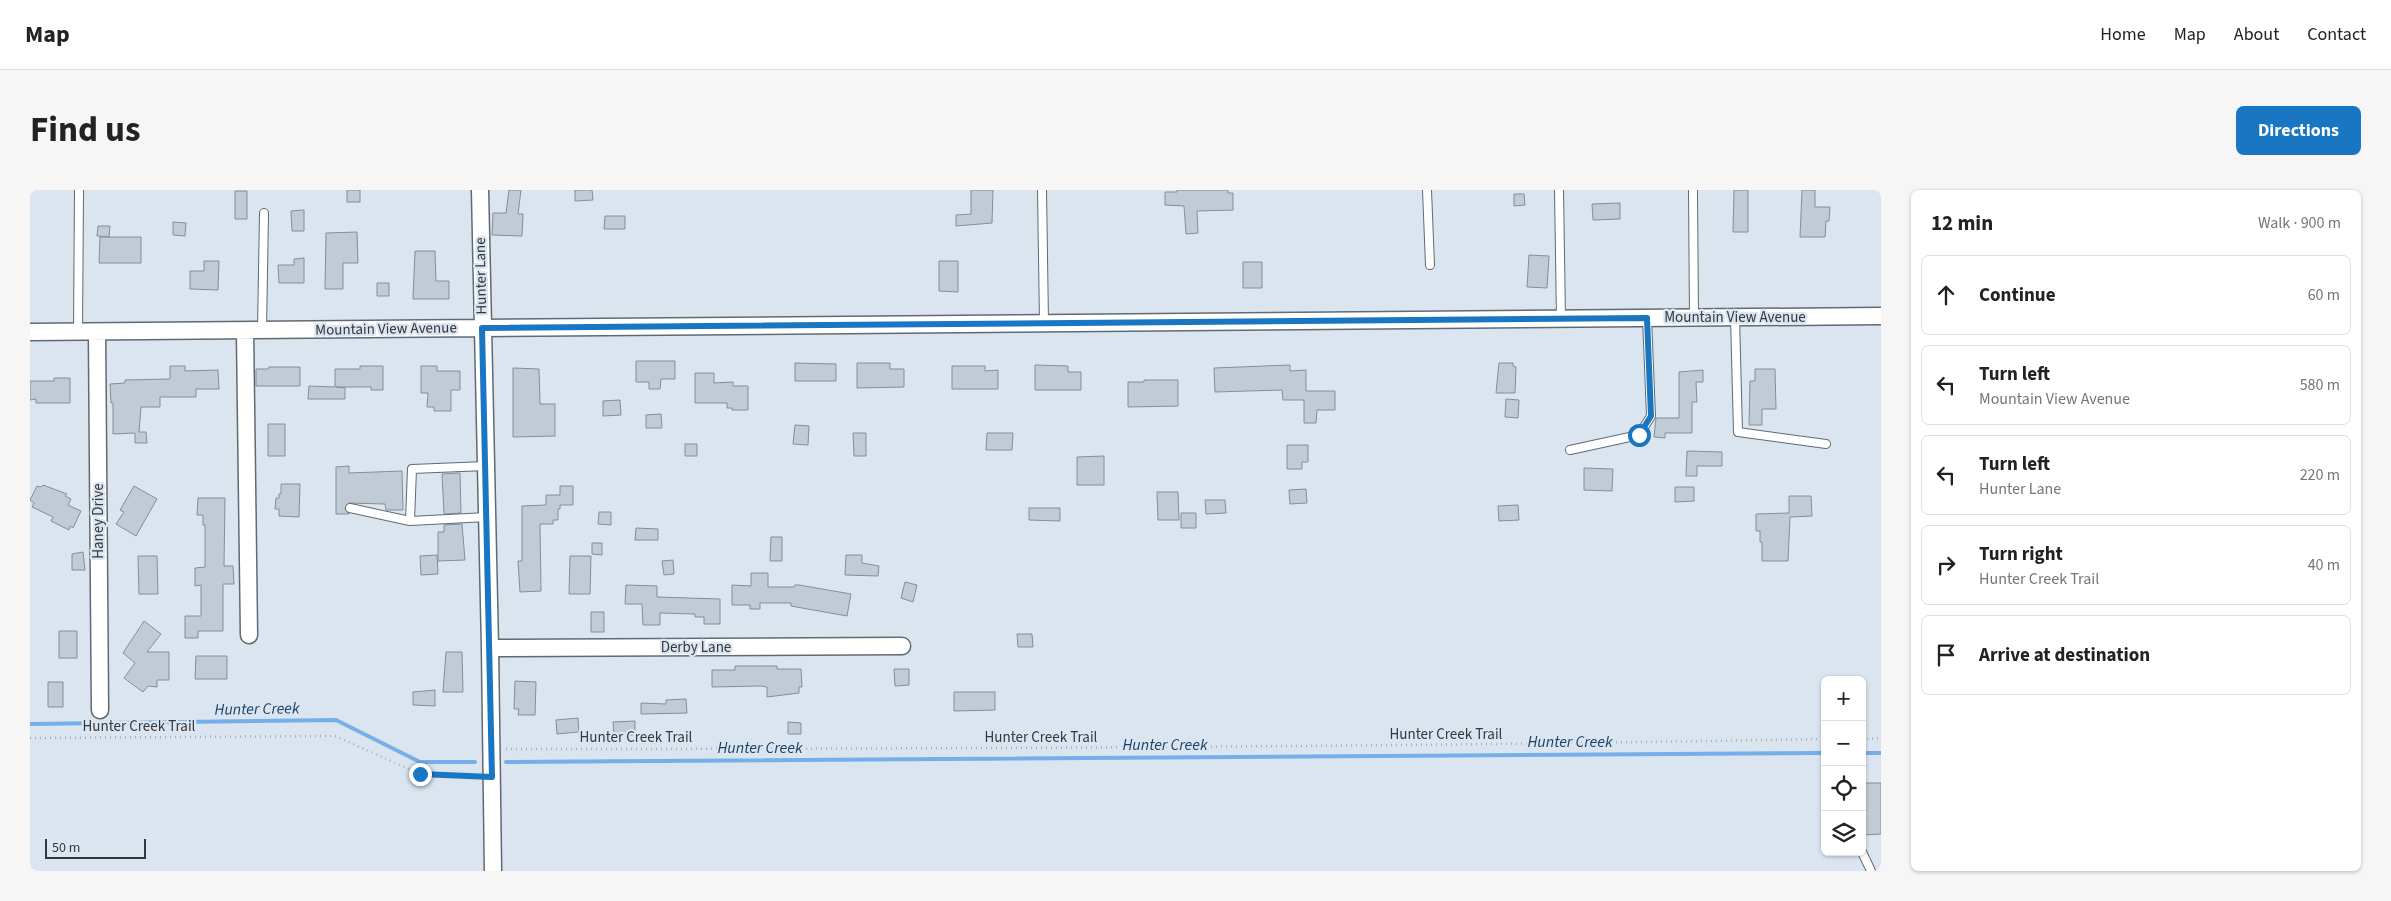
<!DOCTYPE html>
<meta charset="utf-8">
<style>
:root{--surface:#fff;--page:#f6f6f6;--text:#222;--muted:#767676;--line:#e0e0e0;--accent:#1876c2}
body{margin:0;font-family:"Source Sans 3",sans-serif;background:var(--page);color:var(--text)}
.controls{position:absolute;right:15px;bottom:15px;display:grid;overflow:hidden;border-radius:8px;box-shadow:0 1px 4px #0004}
.controls button{width:45px;height:45px;display:grid;place-items:center;padding:0;border:0;border-bottom:1px solid var(--line);background:var(--surface);color:var(--text);font:25px sans-serif}
.scale{position:absolute;left:15px;bottom:12px;width:101px;box-sizing:border-box;padding-left:5px;border:2px solid #34383d;border-top:0;font-size:14px;line-height:18px;white-space:nowrap;color:#34383d;-webkit-text-stroke:4px #dbe5f0;paint-order:stroke}
.stop{position:absolute;width:15px;height:15px;margin:-11px;border:4px solid #1876c2;border-radius:50%;background:#fff}
.stop.end{background:#1876c2;border-color:#fff;box-shadow:0 1px 5px #0008}
.list{margin:0;padding:0;list-style:none}
h2{display:flex;justify-content:space-between;align-items:center;height:65px;margin:0;padding:0 20px;font-size:21px}
h2 small{font-size:16px;font-weight:400;color:var(--muted)}
.list li{display:grid;grid-template-columns:32px 1fr auto;gap:15px;align-items:center;box-sizing:border-box;height:80px;margin:0 10px 10px;padding:0 10px;border:1px solid var(--line);border-radius:8px}
.list b{display:block;font-size:19px;white-space:nowrap}
.list p{margin:0;font-size:16px;white-space:nowrap;color:var(--muted)}
.list em{font-size:16px;font-style:normal;color:var(--muted)}
.icon{flex:none;width:28px;height:28px;fill:none;stroke:currentColor;stroke-width:2;stroke-linecap:round;stroke-linejoin:round}
.map{position:relative;flex:none;width:1851px;height:681px;overflow:hidden;border-radius:8px}
header{display:flex;align-items:center;gap:30px;box-sizing:border-box;height:70px;padding:0 25px;background:var(--surface);border-bottom:1px solid var(--line)}
header strong{font-size:24px}
nav{display:flex;gap:28px;margin-inline-start:auto;font-size:18px}
.intro{display:flex;align-items:center;justify-content:space-between;box-sizing:border-box;height:120px;padding:0 30px}
h1{margin:0;font-size:35px}
.button{padding:12px 22px;border-radius:8px;background:var(--accent);color:#fff;font-size:18px;font-weight:700}
main{display:flex;gap:30px;padding:0 30px}
aside{flex:1;background:var(--surface);border-radius:8px;box-shadow:0 1px 4px #0004}
.map>svg:first-child{display:block}
</style>
<header>
<strong>Map</strong>
<nav><a>Home</a><a>Map</a><a>About</a><a>Contact</a></nav>
</header>
<div class="intro"><h1>Find us</h1><a class="button">Directions</a></div>
<main>
<div class="map">
<svg width="1851" height="681" viewBox="0 0 1851 681">
<rect width="100%" height="100%" fill="#dbe5f0"/>
<g fill="none" stroke-linecap="round" stroke-linejoin="round">
<!-- stream -->
<path stroke="#75aee8" stroke-width="4" d="M0,534L306,530L390,572H445
M1832,563H1851
M476,572L1795,563"/>
</g>
<!-- building -->
<path fill="#c1cbd6" stroke="#848e98" d="M317,0H330V12H317Z
M479,0H491L488,24H493L492,46L462,45L463,23H476Z
M545,0H562L563,10L545,11Z
M941,0H963L962,33L926,36V25L941,24Z
M1147,0H1198V3H1203V20L1167,21L1168,43L1156,44L1154,16L1135,15V2H1147Z
M1704,0H1718V42H1703Z
M1772,0H1785V17H1800L1799,31H1796L1795,47H1770Z
M205,1H217V29H205Z
M1484,4H1494L1495,15L1484,16Z
M1590,13V29L1563,30L1562,14Z
M274,20V41H262L261,21Z
M575,26H595V39H574Z
M143,32L156,33L155,46L143,45Z
M68,36H80L79,47L67,46Z
M327,42L328,73H313V99H295L296,43Z
M70,47H111V73H69Z
M385,61H405L406,91H419V109H383Z
M1499,65L1519,66L1517,98L1497,97Z
M274,68V93H249L248,75H264V69Z
M174,71H189L188,100L160,99V81H174Z
M909,71H928V102L909,101Z
M1213,72H1232V98H1213Z
M347,93H359V106H347Z
M606,171H645V189H631L630,199H619V192H606Z
M765,173L806,174V191H765Z
M827,173H860V179H874V197L827,198Z
M1469,173H1483V176L1486,177L1485,203H1466Z
M1005,175L1038,176V182H1051V200H1005Z
M1260,175V181L1276,180V201H1305V220H1287L1286,233H1274V210H1253L1252,200L1185,202L1184,178Z
M140,176H155V181L188,180L189,199H166V207H130V217H111L109,242H116L117,253H105V243L83,244V213H81L80,194L95,193V190L140,189Z
M330,176H353V200H341V197H306L315,198V209H278L279,196L305,197V179H330Z
M391,176H407V181H430V200H421V221H404V217H397L398,203H391Z
M922,176H955V181L968,180V199H922Z
M239,177H270V196H226V179H238Z
M483,178L509,179L510,214H525V246L483,247Z
M1725,179H1745L1746,219H1732V235H1719L1720,191H1725Z
M1673,180V192H1666L1667,212H1662V243H1635V248L1624,247L1626,228H1649V182Z
M665,183H684V193L703,192V196H718V220H702V218H697V213H665Z
M24,188H40V213H6V209L0,210V191H24Z
M1114,190H1148V216L1098,217V192H1114Z
M1476,209L1489,210L1488,228L1475,227Z
M590,210L591,225L573,226V211Z
M631,224L632,238H616V225Z
M238,234H255V266H238Z
M765,235L779,236L778,255L763,254Z
M823,243H836V266H824Z
M957,243H983L982,260H956Z
M655,254H667V266H655Z
M1257,255H1278V272H1272V279H1257Z
M1657,261L1692,262V276H1667V286H1656Z
M1074,266V295H1047V267Z
M319,276V283L372,281L373,320H356L355,314L319,313L315,319L319,324H306V277Z
M1554,278L1583,279L1582,301L1554,300Z
M430,283L431,323L414,324L412,284Z
M251,294H270L269,327L249,326V319H245L246,308H249V304H251Z
M13,295L37,304L35,306L41,309L38,315L51,321L43,338L40,336L39,340L21,331L23,327L2,317L4,313L0,310L7,296L11,297Z
M104,296L127,309L106,346L86,334L94,322L90,320Z
M530,296H543V315H530V319H528V330H523V334H510L511,401L490,402L488,371H492V316L516,315V305H530Z
M1645,297H1664V311L1645,312Z
M1276,299L1277,313L1260,314L1259,300Z
M1127,302H1148L1149,330H1128Z
M1759,306H1781L1782,326L1760,327L1758,371H1732V352H1730V341H1726V324L1759,323Z
M168,308H195L194,376H203L204,394H193V441H168V448H155V426H171V395L165,396V378L175,377V335H173V325H167Z
M1175,310H1195L1196,323L1176,324Z
M1488,315L1489,330L1469,331L1468,316Z
M999,318H1030V331L999,330Z
M569,322H581V335L568,334Z
M1151,323H1166V338H1151Z
M432,334L435,370L408,371V342H414V335Z
M606,338L628,339V350H605Z
M741,347H752V371H740Z
M562,353H572V365L562,364Z
M53,362L55,380H42V364Z
M407,365L408,384L391,385L390,366Z
M816,365H832V373L849,376L848,386L815,385Z
M108,366H127L128,404H109Z
M540,366H561L560,404H539Z
M643,370L644,384L634,385L632,371Z
M721,383H738V397H764L765,395H769L821,404L817,426L761,416V413H730V419H720V415H702V395L721,396Z
M875,392L887,395L883,412L871,408Z
M596,395L627,396V407L690,409V434H674V427H665V424L630,423V435H613L612,414H595Z
M561,422H574V442H561Z
M114,431L131,444L117,462H139V490H127V497L118,496L113,502L94,488L105,473L93,463Z
M29,441H47V468H29Z
M987,444H1002L1003,457H988Z
M416,462H432L433,502H413Z
M166,466H197V489H165Z
M705,476H747V479H771L772,497H769V503L737,507V497L731,496L682,497V480H705Z
M864,479H879V495L865,496Z
M485,491L506,492L505,525H488L489,519H484Z
M18,492H33V517H18Z
M405,500V516L383,515V502Z
M924,502H965V520L924,521Z
M656,509L657,523L611,524V513L636,514V510Z
M548,528L549,542L527,544L526,530Z
M605,531V545L584,546L583,532Z
M758,532L771,533V544H758Z
M1832,593H1851V644L1832,645Z"/>
<g fill="none" stroke-linecap="round" stroke-linejoin="round">
<!-- service casing -->
<g stroke="#606a73" stroke-width="10">
<path id="service" d="M1012,0L1014,133
M1397,0L1400,75
M1529,0L1531,129
M1663,0L1664,128
M1705,127L1708,242L1796,254
M232,141L234,23
M48,142L49,0
M1540,260L1609,245L1621,226L1617,128
M456,276L382,279L380,331L457,327
M320,318L380,331
M1832,662L1841,681"/>
</g>
<!-- minor casing -->
<g stroke="#606a73" stroke-width="19">
<path id="minor" d="M450,0L460,458L463,681
M215,141L219,445
M0,142L1851,126
M67,142L70,520
M460,458L872,456"/>
</g>
<!-- path -->
<path stroke="#a7b0b9" stroke-width="2.5" stroke-dasharray="1 4" stroke-linecap="butt" d="M0,548L305,546L390,584L448,587
M1832,549L1851,548
M476,559C916,559 1355,557 1795,549"/>
<!-- service -->
<use href="#service" stroke="#fff" stroke-width="8"/>
<!-- minor -->
<use href="#minor" stroke="#fff" stroke-width="16"/>
</g>
<g fill="none" stroke-linecap="round" stroke-linejoin="round">
<!-- route -->
<path stroke="#1876c2" stroke-width="6" d="M390,584L462,587L452,138L1617,128L1621,226L1609,245"/>
</g>
<g text-anchor="middle" dominant-baseline="central" stroke-width="4.5" stroke-linejoin="round" paint-order="stroke">
<!-- street labels -->
<g font-size="15" fill="#34383d" stroke="#dbe5f0">
<text transform="translate(451 86) rotate(-91)">Hunter Lane</text>
<text x="1705" y="127">Mountain View Avenue</text>
<text transform="translate(356 139) rotate(-1)">Mountain View Avenue</text>
<text transform="translate(68 331) rotate(-90)">Haney Drive</text>
<text x="666" y="457">Derby Lane</text>
<text x="109" y="536">Hunter Creek Trail</text>
<text x="1416" y="544">Hunter Creek Trail</text>
<text x="606" y="547">Hunter Creek Trail</text>
<text x="1011" y="547">Hunter Creek Trail</text>
</g>
<!-- water labels -->
<g font-size="16" font-style="italic" fill="#194268" stroke="#dbe5f0">
<text transform="translate(227 519) rotate(-1)">Hunter Creek</text>
<text x="1540" y="552">Hunter Creek</text>
<text x="1135" y="555">Hunter Creek</text>
<text x="730" y="558">Hunter Creek</text>
</g>
</g>
</svg>
<div class="controls">
<button>+</button>
<button>−</button>
<button><svg class="icon" aria-label="locate" viewBox="0 0 24 24"><circle cx="12" cy="12" r="6"/><path d="M12 2v4M12 18v4M2 12h4M18 12h4"/></svg></button>
<button><svg class="icon" aria-label="layers" viewBox="0 0 24 24"><path d="M12 4l9 5-9 5-9-5zM3 14l9 5 9-5"/></svg></button>
</div>
<div class="scale">50 m</div>
<div class="stop" style="left:1609px;top:245px"></div>
<div class="stop end" style="left:390px;top:584px"></div>
</div>
<aside>
<h2>12 min<small>Walk · 900 m</small></h2>
<ul class="list">
<li><svg class="icon" aria-label="ahead" viewBox="0 0 24 24"><path d="M12 20V5M6 11l6-6 6 6"/></svg><div><b>Continue</b></div><em>60 m</em></li>
<li><svg class="icon" aria-label="left" viewBox="0 0 24 24"><path d="M17 20v-9H6M10 6l-5 5 5 5"/></svg><div><b>Turn left</b><p>Mountain View Avenue</p></div><em>580 m</em></li>
<li><svg class="icon" aria-label="left" viewBox="0 0 24 24"><path d="M17 20v-9H6M10 6l-5 5 5 5"/></svg><div><b>Turn left</b><p>Hunter Lane</p></div><em>220 m</em></li>
<li><svg class="icon" aria-label="right" viewBox="0 0 24 24"><path d="M7 20v-9h11M14 6l5 5-5 5"/></svg><div><b>Turn right</b><p>Hunter Creek Trail</p></div><em>40 m</em></li>
<li><svg class="icon" aria-label="arrive" viewBox="0 0 24 24"><path d="M6 21V4h12l-3 4 3 4H6"/></svg><div><b>Arrive at destination</b></div></li>
</ul>
</aside>
</main>
